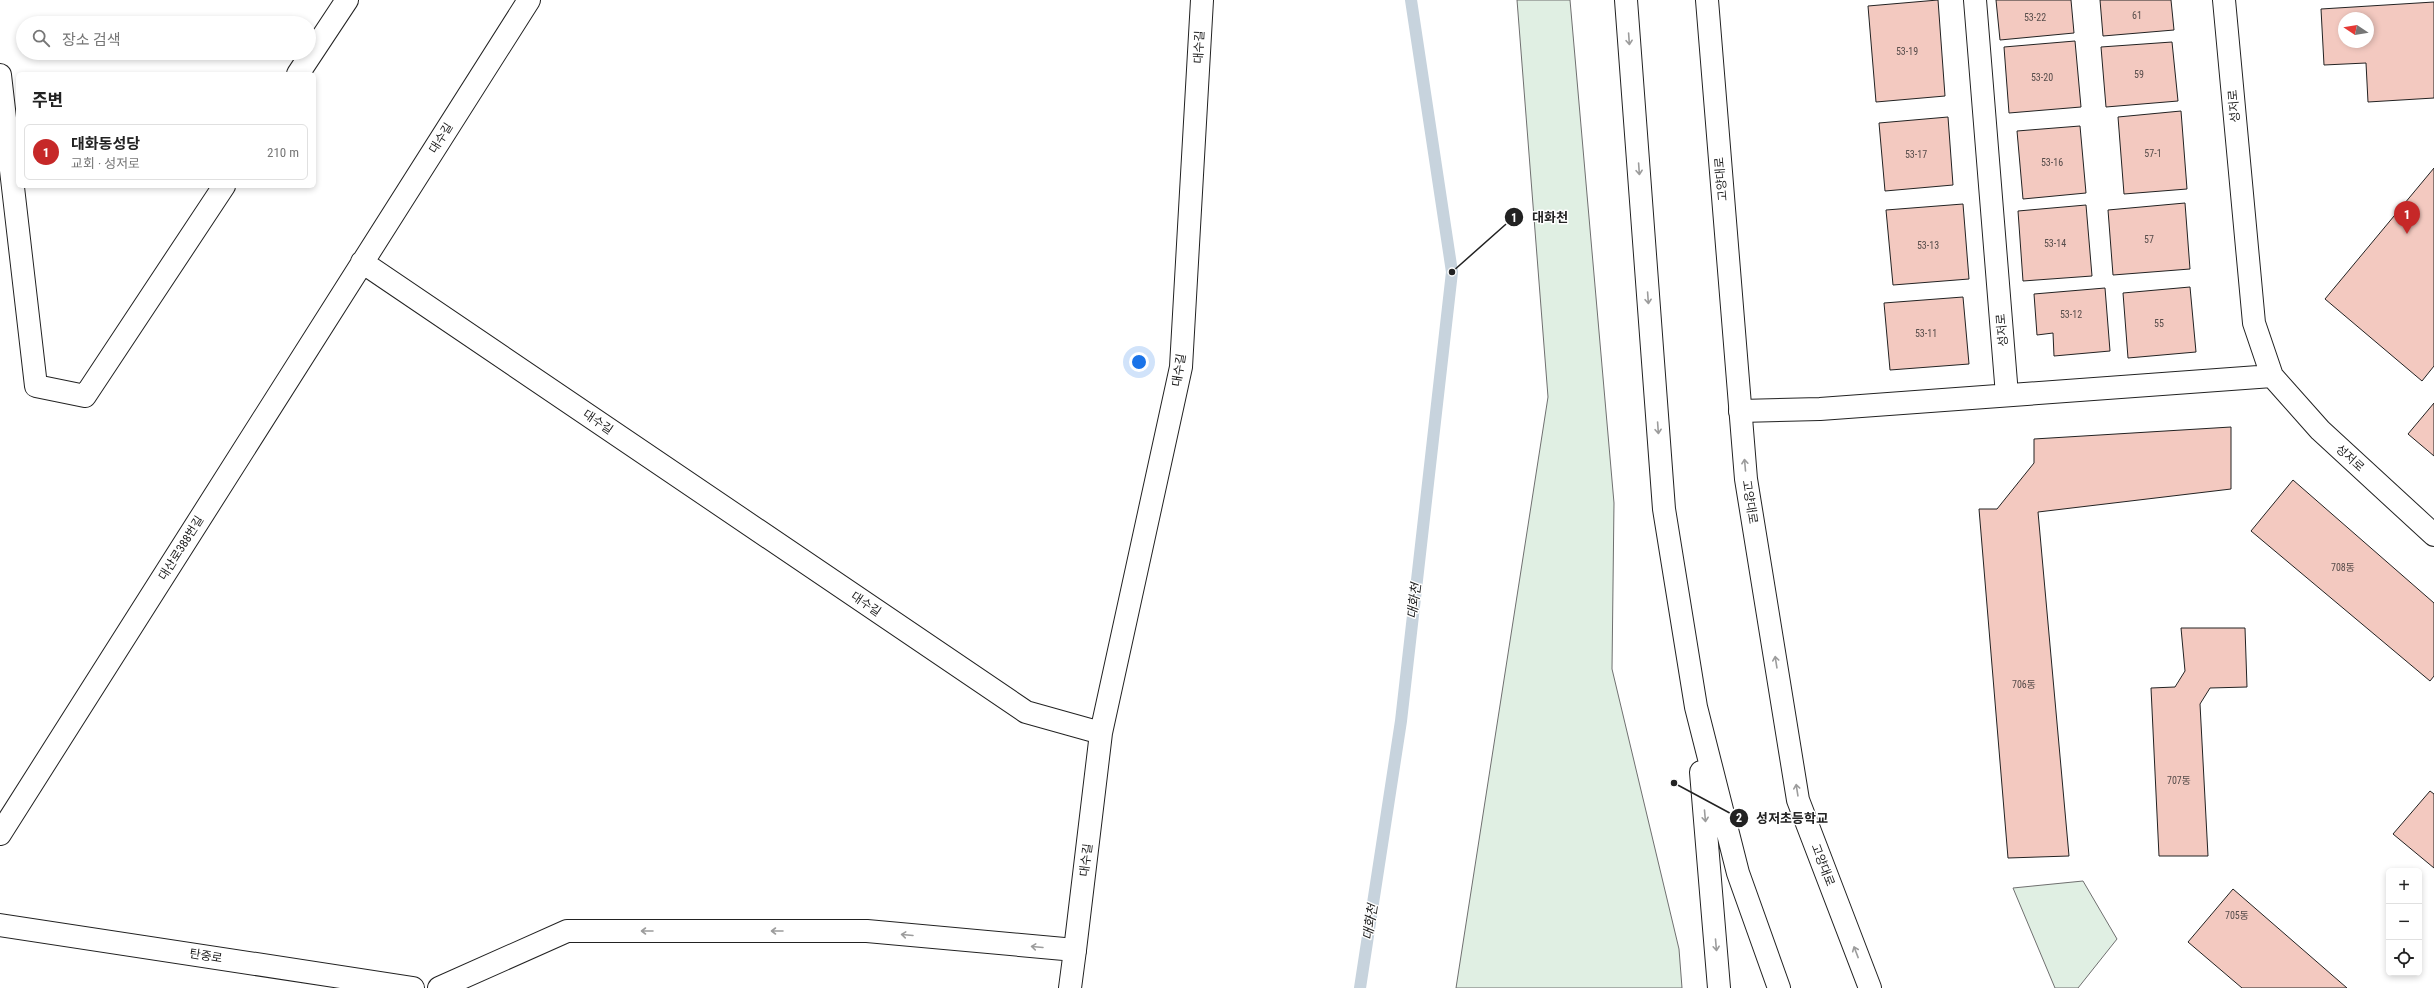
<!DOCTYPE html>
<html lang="ko">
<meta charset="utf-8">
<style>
:root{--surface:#fff;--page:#f6f6f6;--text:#222;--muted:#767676;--line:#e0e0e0;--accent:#c62828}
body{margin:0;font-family:"Roboto Condensed","Noto Sans KR",sans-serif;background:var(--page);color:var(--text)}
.controls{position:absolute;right:12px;bottom:12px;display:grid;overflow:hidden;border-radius:6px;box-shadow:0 2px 6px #0003}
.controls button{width:36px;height:36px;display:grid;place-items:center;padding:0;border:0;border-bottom:1px solid var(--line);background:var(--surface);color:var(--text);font:20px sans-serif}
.compass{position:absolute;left:2338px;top:12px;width:36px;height:36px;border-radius:50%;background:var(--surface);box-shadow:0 2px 6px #0003;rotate:282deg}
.you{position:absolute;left:1139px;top:362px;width:14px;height:14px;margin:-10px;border:3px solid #fff;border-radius:50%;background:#1a73e8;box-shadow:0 0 0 6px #1a73e833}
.badge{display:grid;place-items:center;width:26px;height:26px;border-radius:50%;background:var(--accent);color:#fff;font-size:13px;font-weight:700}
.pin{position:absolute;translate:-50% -33px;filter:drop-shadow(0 1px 2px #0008)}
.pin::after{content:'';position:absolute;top:21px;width:14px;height:12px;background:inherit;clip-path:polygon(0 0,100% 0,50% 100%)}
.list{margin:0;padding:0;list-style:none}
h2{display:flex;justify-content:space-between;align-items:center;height:52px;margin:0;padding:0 16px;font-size:17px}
h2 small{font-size:13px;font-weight:400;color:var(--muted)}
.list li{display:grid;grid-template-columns:26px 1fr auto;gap:12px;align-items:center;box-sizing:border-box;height:56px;margin:0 8px 8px;padding:0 8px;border:1px solid var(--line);border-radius:6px}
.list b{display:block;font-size:15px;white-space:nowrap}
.list p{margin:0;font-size:13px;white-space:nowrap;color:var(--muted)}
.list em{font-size:13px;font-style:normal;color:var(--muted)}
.icon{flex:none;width:22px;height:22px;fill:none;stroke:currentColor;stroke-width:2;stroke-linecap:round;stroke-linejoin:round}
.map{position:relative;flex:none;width:2434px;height:988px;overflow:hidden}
.search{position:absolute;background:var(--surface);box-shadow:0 2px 6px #0003;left:16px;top:16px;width:300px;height:44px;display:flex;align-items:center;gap:10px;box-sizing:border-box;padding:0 14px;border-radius:22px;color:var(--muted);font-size:15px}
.panel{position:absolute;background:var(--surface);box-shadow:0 2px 6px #0003;left:16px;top:72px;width:300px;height:116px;border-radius:6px}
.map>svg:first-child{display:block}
</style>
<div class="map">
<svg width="2434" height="988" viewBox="0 0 2434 988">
<rect width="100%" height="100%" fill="#fff"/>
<!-- green -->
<path fill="#e0efe3" stroke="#6f6f6f" d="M1517,0H1570L1614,503L1612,669L1679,949L1682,988H1456L1548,397Z
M2083,881L2117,939L2078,988H2055L2013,888Z"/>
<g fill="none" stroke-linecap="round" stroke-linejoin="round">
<!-- stream -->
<path stroke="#c7d3dd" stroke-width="12" d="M1360,988L1401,721L1452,272L1411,0"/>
</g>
<!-- building -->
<path fill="#f3c9c0" stroke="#222" fill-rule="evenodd" d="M1938,0L1945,96L1876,102L1868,6Z
M1996,0H2071L2074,33L2000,40Z
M2100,0H2171L2174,30L2103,36Z
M2434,2V98L2368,102L2366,63L2324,65L2321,9ZM2344,18H2368V42H2344Z
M2075,41L2081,107L2009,113L2004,47Z
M2172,42L2178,101L2106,107L2101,47Z
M2181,111L2187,189L2124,194L2118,117Z
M1948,117L1953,185L1885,191L1879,123Z
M2080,126L2086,193L2023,199L2017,131Z
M2434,168V366L2422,381L2325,299Z
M2185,203L2190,269L2113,275L2108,210Z
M1963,204L1969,279L1893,285L1886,210Z
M2086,205L2092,276L2023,281L2018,211Z
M2190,287L2196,352L2128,358L2123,293Z
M2105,288L2110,351L2054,356L2053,333L2037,335L2034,294Z
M1963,297L1969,364L1890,370L1884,303Z
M2434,403V456L2408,434Z
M2231,427V489L2038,512L2069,856L2008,858L1979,509H1997L2034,463V439Z
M2293,480L2434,603V676L2430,681L2251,531Z
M2181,628H2245L2247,687L2210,688L2200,704L2208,856H2159L2151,688L2175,687L2185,671Z
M2430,791L2434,794V868L2393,834Z
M2233,889L2347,988H2242L2188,942Z"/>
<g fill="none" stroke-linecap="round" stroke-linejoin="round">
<!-- street casing -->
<g stroke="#222" stroke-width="24">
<path id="street" d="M1975,0L2007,395
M2224,0L2254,323L2272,376L2320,430L2434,535
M298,74L347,0
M0,75L36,386L85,396L224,186
M362,262L1026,712L1101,733
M1740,411L1820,409L2272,376
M0,834L529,0
M1075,950L1101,733L1181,367L1202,0"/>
</g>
<!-- secondary casing -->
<g stroke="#222" stroke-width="24">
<path id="secondary" d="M0,925L413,988
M439,988L567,931H867L1075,950L1070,988"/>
</g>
<!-- primary casing -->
<g stroke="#222" stroke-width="24">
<path id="primary" d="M1626,0L1664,509L1696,707L1738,873L1779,988
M1707,0L1746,479L1798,800L1870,988
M1701,772L1719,988"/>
</g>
<!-- street -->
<use href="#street" stroke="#fff" stroke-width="22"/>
<!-- secondary -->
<use href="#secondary" stroke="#fff" stroke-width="22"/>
<!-- primary -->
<use href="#primary" stroke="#fff" stroke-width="22"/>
</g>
<!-- one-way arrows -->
<defs><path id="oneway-shaft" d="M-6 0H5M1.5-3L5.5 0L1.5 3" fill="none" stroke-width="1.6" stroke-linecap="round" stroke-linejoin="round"/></defs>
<g stroke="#9c9c9c">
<use href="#oneway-shaft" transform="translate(1629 39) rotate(86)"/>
<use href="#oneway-shaft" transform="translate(1639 169) rotate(86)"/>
<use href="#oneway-shaft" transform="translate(1648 298) rotate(86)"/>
<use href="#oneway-shaft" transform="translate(1658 428) rotate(86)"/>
<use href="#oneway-shaft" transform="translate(1745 465) rotate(-95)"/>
<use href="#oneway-shaft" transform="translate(1776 662) rotate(-99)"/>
<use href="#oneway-shaft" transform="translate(1797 790) rotate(-99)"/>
<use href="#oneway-shaft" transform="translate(1705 816) rotate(85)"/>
<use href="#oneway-shaft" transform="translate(647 931) rotate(180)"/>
<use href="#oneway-shaft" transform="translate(777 931) rotate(180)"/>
<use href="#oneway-shaft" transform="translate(907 935) rotate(-175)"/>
<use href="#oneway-shaft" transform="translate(1716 945) rotate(85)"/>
<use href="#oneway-shaft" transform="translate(1037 947) rotate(-175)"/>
<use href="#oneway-shaft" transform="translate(1856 952) rotate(-111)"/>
</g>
<g text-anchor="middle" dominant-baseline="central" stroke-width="3" stroke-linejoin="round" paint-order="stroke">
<!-- number labels -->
<g font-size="10" fill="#564c4a">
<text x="2137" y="15">61</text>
<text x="2035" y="17">53-22</text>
<text x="1907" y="51">53-19</text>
<text x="2139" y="74">59</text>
<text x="2042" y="77">53-20</text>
<text x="2153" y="153">57-1</text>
<text x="1916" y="154">53-17</text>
<text x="2052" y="162">53-16</text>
<text x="2149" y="239">57</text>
<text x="2055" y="243">53-14</text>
<text x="1928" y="245">53-13</text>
<text x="2071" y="314">53-12</text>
<text x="2159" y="323">55</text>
<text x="1926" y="333">53-11</text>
<text x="2343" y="567">708동</text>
<text x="2024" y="684">706동</text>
<text x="2179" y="780">707동</text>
<text x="2237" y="915">705동</text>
</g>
<!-- street labels -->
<g font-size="12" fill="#222" stroke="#fff">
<text transform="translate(1199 47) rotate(-87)">대수길</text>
<text transform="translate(2234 106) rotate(-95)">성저로</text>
<text transform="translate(441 138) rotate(-58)">대수길</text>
<text transform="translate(1721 179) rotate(-95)">고양대로</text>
<text transform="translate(2002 330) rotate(-95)">성저로</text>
<text transform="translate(1179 370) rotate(-81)">대수길</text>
<text transform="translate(598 422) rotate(34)">대수길</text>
<text transform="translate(2350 458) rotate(42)">성저로</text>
<text transform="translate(1750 502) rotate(81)">고양대로</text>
<text transform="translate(181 548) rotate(-58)">대산로388번길</text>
<text transform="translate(866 604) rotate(34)">대수길</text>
<text transform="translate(1086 860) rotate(-83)">대수길</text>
<text transform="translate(1823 865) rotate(69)">고양대로</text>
<text transform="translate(206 956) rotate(9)">탄중로</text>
</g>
<!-- water labels -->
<g font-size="13" font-style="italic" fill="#222" stroke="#fff">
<text transform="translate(1414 601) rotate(-83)">대화천</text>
<text transform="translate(1370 922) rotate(-81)">대화천</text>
</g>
</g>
<!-- callouts -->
<path fill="none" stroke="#222" stroke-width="1.5" d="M1452 272L1514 217M1674 783L1739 818"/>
<g fill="#222" stroke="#fff" stroke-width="1.5">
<circle cx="1452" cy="272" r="4"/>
<circle cx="1674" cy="783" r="4"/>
<circle cx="1514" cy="217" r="10"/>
<circle cx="1739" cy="818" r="10"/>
</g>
<g font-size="12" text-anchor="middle" font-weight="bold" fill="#fff">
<text x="1514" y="222">1</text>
<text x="1739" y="822">2</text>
</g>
<g font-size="13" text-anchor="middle" font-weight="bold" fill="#222" stroke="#fff" stroke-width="3" stroke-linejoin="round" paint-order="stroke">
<text x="1550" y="222">대화천</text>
<text x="1792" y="823">성저초등학교</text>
</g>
</svg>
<div class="controls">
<button>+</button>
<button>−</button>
<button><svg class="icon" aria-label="locate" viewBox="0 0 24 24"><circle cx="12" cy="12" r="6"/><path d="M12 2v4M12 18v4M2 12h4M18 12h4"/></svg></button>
</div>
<svg class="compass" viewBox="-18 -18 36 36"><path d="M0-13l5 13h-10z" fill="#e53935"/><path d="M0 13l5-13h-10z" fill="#767676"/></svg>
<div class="you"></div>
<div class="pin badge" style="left:2407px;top:234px">1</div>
<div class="search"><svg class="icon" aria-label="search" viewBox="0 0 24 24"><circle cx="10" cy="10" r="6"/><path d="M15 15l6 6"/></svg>장소 검색</div>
<section class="panel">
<h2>주변<small></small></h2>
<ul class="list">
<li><span class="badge">1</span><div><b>대화동성당</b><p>교회 · 성저로</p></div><em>210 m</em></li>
</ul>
</section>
</div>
